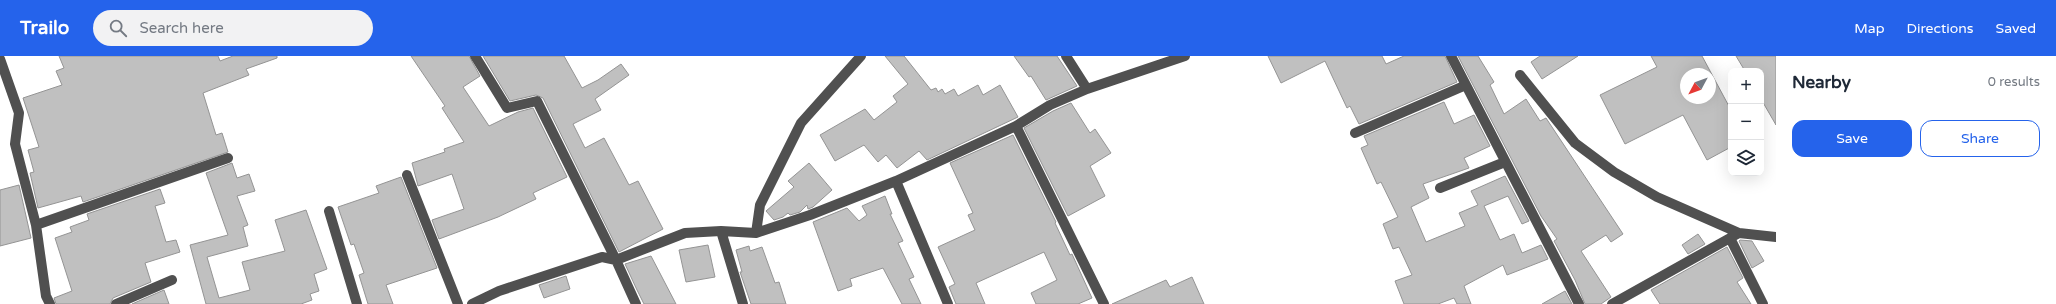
<!DOCTYPE html>
<meta charset="utf-8">
<style>
:root{--surface:#fff;--page:#f2f2f3;--text:#1f2937;--muted:#747a83;--line:#e0e1e3;--accent:#2563eb}
body{margin:0;font-family:"Varela Round",sans-serif;background:var(--page);color:var(--text)}
.controls{position:absolute;right:12px;top:12px;display:grid;overflow:hidden;border-radius:8px;box-shadow:0 4px 16px #0002}
.controls button{width:36px;height:36px;display:grid;place-items:center;padding:0;border:0;border-bottom:1px solid var(--line);background:var(--surface);color:var(--text);font:20px sans-serif}
.compass{position:absolute;left:1680px;top:12px;width:36px;height:36px;border-radius:50%;background:var(--surface);box-shadow:0 4px 16px #0002;rotate:229deg}
.list{margin:0;padding:0;list-style:none}
h2{display:flex;justify-content:space-between;align-items:center;height:52px;margin:0;padding:0 16px;font-size:17px}
h2 small{font-size:13px;font-weight:400;color:var(--muted)}
.actions{display:flex;gap:8px;padding:12px 16px}
.actions a{flex:1;padding:9px 0;border:1px solid var(--accent);border-radius:12px;text-align:center;font-size:14px;color:var(--accent)}
.actions .main{background:var(--accent);color:#fff}
.icon{flex:none;width:22px;height:22px;fill:none;stroke:currentColor;stroke-width:2;stroke-linecap:round;stroke-linejoin:round}
.map{position:relative;flex:none;width:1776px;height:248px;overflow:hidden}
header{display:flex;align-items:center;gap:24px;box-sizing:border-box;height:56px;padding:0 20px;background:var(--accent);color:#fff}
header strong{font-size:19px}
nav{display:flex;gap:22px;margin-inline-start:auto;font-size:14px}
.search{width:280px;height:36px;background:var(--page);display:flex;align-items:center;gap:10px;box-sizing:border-box;padding:0 14px;border-radius:22px;color:var(--muted);font-size:15px}
main{display:flex}
aside{flex:1;background:var(--surface)}
.map>svg:first-child{display:block}
</style>
<header>
<strong>Trailo</strong>
<div class="search"><svg class="icon" aria-label="search" viewBox="0 0 24 24"><circle cx="10" cy="10" r="6"/><path d="M15 15l6 6"/></svg>Search here</div>
<nav><a>Map</a><a>Directions</a><a>Saved</a></nav>
</header>
<main>
<div class="map">
<svg width="1776" height="248" viewBox="0 0 1776 248">
<rect width="100%" height="100%" fill="#fff"/>
<!-- building -->
<path fill="#c0c0c0" stroke="#949494" fill-rule="evenodd" d="M59,0H218L220,5L233,0H277V2L246,13L249,19L203,37L216,79L222,77L228,96L83,146L81,140L38,152L30,117L34,116L28,94L39,91L23,42L62,29L56,15L64,12Z
M411,0H469L480,20L463,31L489,70L518,56L533,52L567,121L533,137L536,143L498,161L439,183L432,164L464,153L452,118L418,130L412,107L445,96L444,93L464,86L442,52L445,50Z
M483,0H564L582,32L598,24L621,8L629,19L595,43L601,54L573,68L585,92L604,82L629,129L638,125L663,173L619,196L543,42L536,39L510,45Z
M885,0H904L931,34L936,32L938,36L942,33L945,38L954,33L958,40L978,29L983,39L1000,29L1018,61L927,104L919,95L897,112L886,99L878,106L864,89L835,105L820,79L865,53L874,64L897,46L893,40L908,28Z
M1014,0H1057L1077,30L1046,44L1031,20L1029,21Z
M1268,0H1382L1386,8L1404,0H1445L1457,26L1359,68L1350,50L1347,52L1325,5L1281,27Z
M1458,0H1478L1494,26L1490,29L1504,58L1526,43L1540,65L1546,62L1623,178L1611,186L1606,179L1581,195L1611,241L1601,248H1585L1575,224L1554,185L1557,183L1541,160Z
M1540,0H1578L1542,23L1531,6Z
M1651,0H1702L1731,54V91L1707,104L1683,59L1625,88L1600,39L1657,11ZM1686,18H1710V42H1686Z
M1736,0H1776V69L1761,43V15H1745Z
M1444,46L1454,68L1474,59L1490,90L1464,102L1469,112L1423,128L1429,142L1411,151L1426,186L1465,170L1459,157L1478,149L1471,135L1505,120L1529,165L1522,168L1508,140L1484,150L1500,184L1514,178L1522,197L1541,189L1548,203L1507,219L1503,209L1464,230L1471,248H1457L1454,242L1438,248H1404L1395,225L1412,219L1399,191L1393,193L1383,168L1398,161L1381,126L1377,128L1361,92L1368,89L1364,80Z
M1071,47L1090,77L1095,73L1111,97L1090,110L1105,140L1068,160L1024,72L1053,55Z
M1013,79L1056,166L1055,167L1070,199L1072,198L1092,242L1078,248H1036L1031,237L1057,224L1044,196L976,227L985,248H956L949,231L955,228L938,191L975,174L968,159L973,157L950,107Z
M232,107L237,122L249,118L255,135L237,140L248,169L243,171L248,190L207,201L219,242L250,234L242,206L285,195L275,164L306,154L327,213L314,218L319,235L310,238L312,244L301,248H206L190,189L228,179L206,117Z
M809,107L832,134L813,151L808,153L807,149L800,156L790,159L788,157L783,161L774,164L766,155L794,131L788,125Z
M401,121L437,212L386,229L393,248H368L359,219L364,217L354,188L351,189L338,151L379,137L376,130Z
M19,129L31,182L0,190V134Z
M160,133L165,147L155,150L166,186L176,184L180,196L145,207L151,226L113,242L110,248H56L54,242L72,235L55,182L72,176L70,171L89,164L87,158Z
M885,140L892,158H890L903,185L898,187L914,221L909,223L921,248H902L883,212L850,223L852,230L838,235L813,166L847,152L859,165L867,159L862,150Z
M1698,178L1705,188L1688,198L1682,189Z
M1740,184L1752,185L1764,205L1752,212L1739,185Z
M708,189L715,221L686,226L679,194Z
M749,190L750,195L762,191L775,227L779,226L786,248H751L740,216H742L736,194Z
M1727,191L1743,222L1737,226L1751,248H1660L1651,234Z
M651,200L676,248H644L637,234L625,208Z
M566,220L570,233L544,242L539,229Z
M1192,221L1204,248H1112L1166,224L1170,231Z
M164,234L169,248H132Z
M1565,235L1572,248H1542Z"/>
<g fill="none" stroke-linecap="round" stroke-linejoin="round">
<!-- minor -->
<path stroke="#505050" stroke-width="10" d="M475,0L507,52L537,45L616,204L636,248
M1066,0L1087,33
M1451,0L1579,248
M0,3L19,57L15,88L36,169L46,240L50,248
M1520,19L1575,87L1614,116L1657,141L1739,177L1776,181
M1016,70L1104,248
M1355,77L1466,29
M407,119L458,248
M896,125L948,248
M1440,132L1505,106
M329,155L357,248
M36,169L228,102
M721,175L743,248
M756,177L760,149L801,67L861,0
M1730,182L1763,248
M116,248L172,224
M472,248L499,235L602,201L616,204L685,177L721,175L756,177L810,159L896,125L1016,70L1050,49L1087,33L1185,0
M1612,248L1739,177"/>
</g>
</svg>
<div class="controls">
<button>+</button>
<button>−</button>
<button><svg class="icon" aria-label="layers" viewBox="0 0 24 24"><path d="M12 4l9 5-9 5-9-5zM3 14l9 5 9-5"/></svg></button>
</div>
<svg class="compass" viewBox="-18 -18 36 36"><path d="M0-13l5 13h-10z" fill="#e53935"/><path d="M0 13l5-13h-10z" fill="#747a83"/></svg>
</div>
<aside>
<h2>Nearby<small>0 results</small></h2>
<ul class="list">
</ul>
<div class="actions"><a class="main">Save</a><a>Share</a></div>
</aside>
</main>
